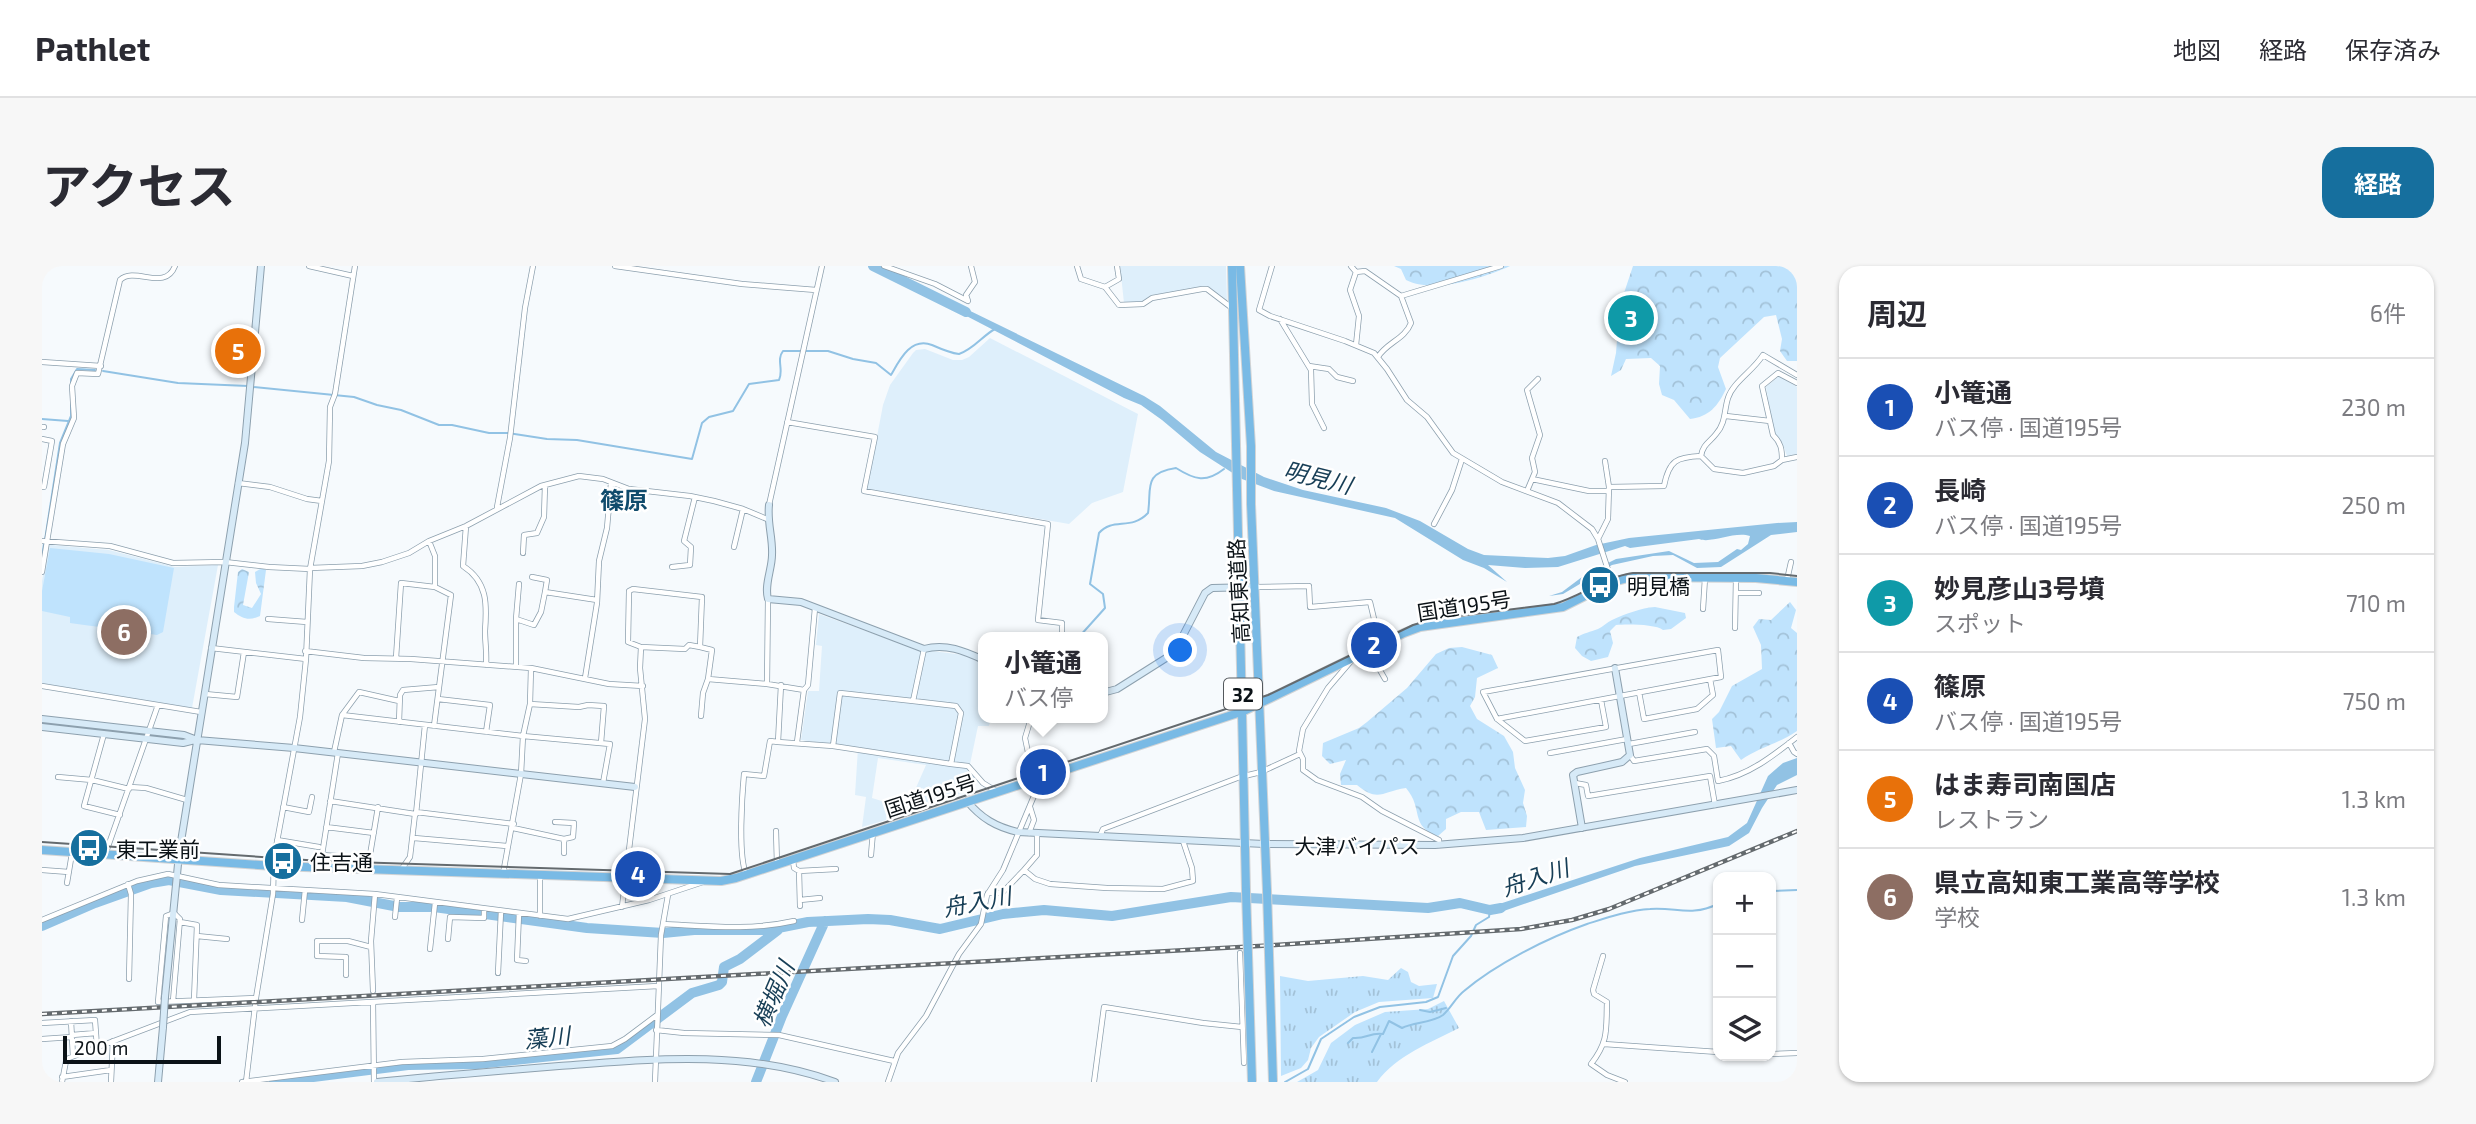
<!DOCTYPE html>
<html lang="ja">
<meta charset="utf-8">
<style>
:root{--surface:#fff;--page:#f7f7f7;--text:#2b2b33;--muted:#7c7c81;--line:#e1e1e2;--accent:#166f9e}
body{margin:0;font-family:"Exo 2","Noto Sans JP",sans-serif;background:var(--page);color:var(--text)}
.controls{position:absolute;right:21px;bottom:21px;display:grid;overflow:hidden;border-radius:14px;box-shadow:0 2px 5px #0004}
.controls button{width:63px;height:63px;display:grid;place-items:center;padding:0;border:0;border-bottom:2px solid var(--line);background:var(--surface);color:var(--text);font:35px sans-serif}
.scale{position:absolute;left:21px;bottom:18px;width:158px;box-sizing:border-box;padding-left:7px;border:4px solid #0b1217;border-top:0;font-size:19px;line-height:24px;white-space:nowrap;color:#0b1217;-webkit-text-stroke:5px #fff;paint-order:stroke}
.you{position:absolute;left:1139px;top:385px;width:24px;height:24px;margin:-18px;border:5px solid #fff;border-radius:50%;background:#1a73e8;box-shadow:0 0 0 10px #1a73e833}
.badge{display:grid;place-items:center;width:46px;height:46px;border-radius:50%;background:var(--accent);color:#fff;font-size:23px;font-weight:700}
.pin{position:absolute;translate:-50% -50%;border:4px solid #fff;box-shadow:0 2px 7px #0006}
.popup{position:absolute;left:936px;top:366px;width:130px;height:91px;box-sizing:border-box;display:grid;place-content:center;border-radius:14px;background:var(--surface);filter:drop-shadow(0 2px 5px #0005);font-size:23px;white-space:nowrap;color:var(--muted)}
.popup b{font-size:26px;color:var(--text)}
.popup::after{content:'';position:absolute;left:50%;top:100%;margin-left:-14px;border:14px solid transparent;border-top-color:var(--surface)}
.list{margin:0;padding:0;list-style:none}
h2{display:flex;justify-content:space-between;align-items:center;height:91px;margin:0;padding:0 28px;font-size:30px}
h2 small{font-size:23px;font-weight:400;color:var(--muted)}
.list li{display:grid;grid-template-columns:46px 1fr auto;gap:21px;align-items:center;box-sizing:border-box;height:98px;padding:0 28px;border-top:2px solid var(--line)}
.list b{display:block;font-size:26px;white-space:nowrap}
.list p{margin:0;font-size:23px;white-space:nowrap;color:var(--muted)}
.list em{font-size:23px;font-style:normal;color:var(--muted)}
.icon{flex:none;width:38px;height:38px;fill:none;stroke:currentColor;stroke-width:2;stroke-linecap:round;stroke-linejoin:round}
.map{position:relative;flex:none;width:1755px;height:816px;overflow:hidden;border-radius:21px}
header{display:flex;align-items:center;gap:42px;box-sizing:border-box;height:98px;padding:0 35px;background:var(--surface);border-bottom:2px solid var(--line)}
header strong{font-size:33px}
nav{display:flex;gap:38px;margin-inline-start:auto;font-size:24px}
.intro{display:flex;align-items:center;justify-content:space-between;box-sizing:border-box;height:168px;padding:0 42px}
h1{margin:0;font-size:49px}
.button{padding:18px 32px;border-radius:21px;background:var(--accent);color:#fff;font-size:24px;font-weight:700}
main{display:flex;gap:42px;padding:0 42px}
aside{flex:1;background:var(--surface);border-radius:21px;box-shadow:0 2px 5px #0004}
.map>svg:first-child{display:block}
</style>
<header>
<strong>Pathlet</strong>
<nav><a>地図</a><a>経路</a><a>保存済み</a></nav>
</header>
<div class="intro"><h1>アクセス</h1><a class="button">経路</a></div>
<main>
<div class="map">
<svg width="1755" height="816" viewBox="0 0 1755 816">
<defs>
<pattern id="grass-tufts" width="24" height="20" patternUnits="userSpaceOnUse" patternTransform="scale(1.75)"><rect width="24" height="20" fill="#bfe3fd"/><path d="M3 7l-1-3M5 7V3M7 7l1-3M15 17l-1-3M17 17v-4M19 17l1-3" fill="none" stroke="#a3c2d8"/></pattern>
<pattern id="forest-crowns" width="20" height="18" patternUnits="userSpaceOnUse" patternTransform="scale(1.75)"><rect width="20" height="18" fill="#bfe3fd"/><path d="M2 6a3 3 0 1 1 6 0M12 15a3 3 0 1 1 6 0" fill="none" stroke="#a3c2d8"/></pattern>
</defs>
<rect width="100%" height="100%" fill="#f6fafd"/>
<!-- built -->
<path fill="#deeffb" d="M1078,0H1184L1185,36L1164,21L1110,29L1099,36L1082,37Z
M948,72L1096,148L1081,226L1050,237L1027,258L825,223L841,139L848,119L871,87L874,84L883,83L911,94H920L927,91Z
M1737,110L1755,121V188L1745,190L1740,176L1732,167L1724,121Z
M9,279L67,284L133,301L176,299L150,442L0,418V315L6,280Z
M777,348L874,383L922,389L941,398L942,452H949L947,460H936L927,503L933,512L929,524L871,543L865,542L884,499L836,492L830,532L846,537L844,554L820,561L824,531L813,529L816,482L759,474L766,425H777L780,380L774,379Z"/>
<!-- grass -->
<path fill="url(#grass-tufts)" d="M1359,702L1366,706L1369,716L1377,720L1395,718L1391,732L1337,736L1313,746L1277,771L1269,782L1266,794L1259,802L1239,810L1238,710L1266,715L1321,710L1346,714Z
M1402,735L1417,762C1388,777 1355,789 1335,816H1255L1276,804L1289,777L1313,759L1343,746L1386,743Z"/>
<!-- forest -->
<path fill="url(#forest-crowns)" d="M1352,0H1468C1442,12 1391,28 1364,14L1359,3Z
M1591,0H1755V95H1745L1738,85L1740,73L1734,49L1722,51L1678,92L1676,101L1684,123C1676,140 1667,151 1648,153L1632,134L1620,129L1617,118L1618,100L1609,92L1584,93L1579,104L1569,110L1574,87L1575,74L1570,63Z
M220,302L224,304L218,350C207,355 201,353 192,346V341L196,306L200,303L207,306L201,339L210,342L219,328L214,317L213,306Z
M1748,336L1754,344L1749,362L1755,367V465C1738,477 1718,481 1699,494L1689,480L1674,482L1670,453L1677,446L1690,420L1720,403L1719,379L1711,361L1717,353L1729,354Z
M1613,341L1643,347L1644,352L1629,363L1621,364C1614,358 1584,358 1574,359L1568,365L1571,377L1566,391L1549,395L1540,390L1533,382L1535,371C1542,367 1548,366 1556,363C1561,361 1565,356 1570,354C1583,348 1599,342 1613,341Z
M1420,381L1450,389L1456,402L1435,412L1433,431L1428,440L1435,453L1462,470L1471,486L1473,502L1483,524L1481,537L1485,550L1484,561L1444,564L1437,546H1419L1404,553V563L1396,570C1367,560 1382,543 1364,522C1341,525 1336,537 1315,519H1299L1298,508L1304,494L1288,498L1280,490L1281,477L1317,462L1325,456L1365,422L1394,388L1407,382Z"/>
<!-- green -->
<path fill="#bfe3fd" d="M8,282L67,288L132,302L121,366L115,369L28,357V351L0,345V325Z"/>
<!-- water -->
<path fill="#91c2e4" d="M916,39L1102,130L1118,140L1174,186L1222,211L1261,224L1344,242L1378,255L1426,283L1442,289L1506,292L1523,290L1554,279L1587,272L1735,257L1755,256V266L1729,269L1679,301L1655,302L1631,289L1611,290L1570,299L1521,328L1507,330L1520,326L1544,308L1574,293L1627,285L1652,297L1676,296L1695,283L1699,284L1706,278L1708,270C1692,265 1669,278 1657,273L1588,282L1583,280L1516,301L1483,302L1446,299L1465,316L1442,302L1421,294L1353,252L1232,225L1200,213L1158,186L1120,154L1099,139L1082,132L911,43Z
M1755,492V509L1735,519L1720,542L1707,567L1687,580L1593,600L1453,648L1449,647L1448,641L1598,592L1686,571L1705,557L1726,510L1741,497Z"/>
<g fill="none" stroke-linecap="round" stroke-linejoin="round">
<!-- stream -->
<path stroke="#91c2e4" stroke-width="2" d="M61,105L136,117L206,120
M211,121L312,131L335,139L359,144L397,159H410L447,167H466L505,173L535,174L650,193L660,157L667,151L691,145L707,118L737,114C742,104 734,94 741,85H786L811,93L834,97L849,109C858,93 869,71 890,79C899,83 908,87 917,88C932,83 940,70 953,63
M0,153L26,155
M3,274L18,177L29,150V113L35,103L53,104
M0,290L2,278
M1037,371L1063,342L1061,328L1048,318L1057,267C1071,251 1089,265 1106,247C1110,223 1100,207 1134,202C1153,214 1164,217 1182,203
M1729,625L1755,624
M1378,744L1388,746L1404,742
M1306,777L1311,772C1325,773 1328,766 1341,768L1347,755L1360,762C1372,756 1390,757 1401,749C1409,742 1414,731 1422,725C1454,698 1505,672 1545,658C1564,652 1587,644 1608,643C1635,641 1648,651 1676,638
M1330,786L1339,768
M1243,816L1266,803L1279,773L1312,751L1338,741L1384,736L1396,731L1411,690L1429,670L1434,659L1447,651L1448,644"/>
<!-- river -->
<path stroke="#91c2e4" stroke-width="10" d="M831,0L924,46
M0,660L53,637L109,617L127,614L179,624L305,631L357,641H392L545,662L621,667L652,664H726L766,656L826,653L848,654L898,663L961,648L1002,644L1070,650L1189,631L1386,642L1418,637L1448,644L1459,642
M232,816L366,799L436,798L575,783L650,727L677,719L680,716L682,701L698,693L736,664
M714,816L740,750L783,655"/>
<!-- street casing -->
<g stroke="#8da0ae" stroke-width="6">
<path id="street" d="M267,0L311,10
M573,0L700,18L774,24
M842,0L893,18L926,35L924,29L933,16L929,0
M1035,0L1039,13L1063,21L1077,39L1101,38L1110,32L1160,23H1165L1190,42
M1230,0L1217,44L1228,50L1303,75L1332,87L1345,103L1365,134L1385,151L1411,187L1460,216L1516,237L1550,263L1556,273L1570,316
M1309,0L1314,6L1308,24L1317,50L1314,79
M1314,6L1323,5L1359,30L1369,57C1363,73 1344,77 1336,91
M1063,21L1077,13L1075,0
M1359,30L1459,0
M1238,53L1269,104L1270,138L1282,162
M0,96L59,100
M1267,100L1287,103L1295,111L1311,115
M1684,150L1728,155
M745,156L833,171L822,225L1006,258L996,354L1020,357V371
M0,161H2
M0,173L10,175L2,221H0
M1659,190L1672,203L1701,207L1732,200L1740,194L1755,191
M1740,194C1740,183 1739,177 1731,169L1720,120L1736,107L1755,117
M1563,195L1567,221
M1490,213L1547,225H1566
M196,217L228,221L265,233L280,235
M1485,225L1493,206L1490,192L1498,169L1485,124L1496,113
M727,239L780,0
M455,241L468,172L483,42L491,0
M1392,258L1410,224L1420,193
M424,260L421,300C446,316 445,339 443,365C443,376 445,387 444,399
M1556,273L1566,253L1567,221L1622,220C1627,194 1635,191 1659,190C1661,178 1668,176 1674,168C1684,157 1682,144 1686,132C1691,116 1711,105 1721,89L1755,109
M0,275L68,280L131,297L183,296L227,301L268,303
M692,281L701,243
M481,287L482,269L495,267L502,251L503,219
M630,301L648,299L649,281L642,275L653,231
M268,302L320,300L340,296L367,287L387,275L424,260L499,220L537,210L561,213L587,223L648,230L672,235L701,243L725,253
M0,306L21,178L32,152L30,120L35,107L56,108L78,14C93,0 123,26 133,0
M490,311L505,314L503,326
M1745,314L1749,296
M1213,321L1267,320L1268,341L1328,336L1338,378
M1694,327H1717
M726,333L725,418L762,424L766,419L773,342
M1661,343L1663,312
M226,353L265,356
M474,353L477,318
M1693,362L1694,312
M658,381L670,384L666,413L725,418
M169,382L264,393
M263,385L322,392L369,393L489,402L567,418L601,420
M1327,385L1343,413
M354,392L359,317L393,321V290L387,275
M1310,394L1286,422L1261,463L1257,485L1261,493V504L1275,514L1320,531L1340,545L1397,574V579
M474,401V353L492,359L499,346L503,326L555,334
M543,412L555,337L557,295L565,262L569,217
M739,419L736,476L791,480
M0,420L159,446
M1597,426L1602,453L1655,443L1671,429L1668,413
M163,428L195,431L202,386
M396,433L448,439L444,466
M871,435L798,427L791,480L909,498L919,447L914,440L871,435L882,383
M488,438L537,441L546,439L562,440L559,477
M300,449L481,470L568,478L561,517
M659,450L661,427L666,413
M1455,453L1679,411L1676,384L1441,426L1455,453L1483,475L1564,461L1559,434
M357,456L358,429L361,424L397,421
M392,460L409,329L393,321
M62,468L42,540L78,549
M755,476L762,424
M1747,477L1752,486L1755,488
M1587,478L1653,466
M292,486L300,449L317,426L357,435
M296,487L280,589L325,592L328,589L336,541
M1508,487L1585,473
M1588,489L1592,495L1665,483L1672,490L1676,515C1707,509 1731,490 1755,471
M909,498L926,500L941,517L954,525
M16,511L50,514L87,523
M1533,517L1544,519L1546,530L1668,510L1673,539
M88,521L104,522L145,534
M288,535L373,548L368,591L359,604
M241,541L267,546L270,531
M374,546L472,558
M374,548L383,459
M284,561L332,567
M471,562L522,573L531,571L532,557L513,556
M734,565L735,598
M987,567L992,554L988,541
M995,567V589L982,604L993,613L1008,618L1065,622L1121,623L1151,615L1150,602L1141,575
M1058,570L1061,563L1198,511L1219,506L1258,488
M372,572L465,580
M522,573V587
M235,574L277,581
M63,589L116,439
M829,589L831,566
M751,594L752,602L757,605L794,603
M0,604L27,606
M757,605L758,640
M461,608L479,508L481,470L488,438L489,402
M704,608C696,589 700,530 702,508L722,510L728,475L736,476
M25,617L30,587
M86,618L89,628L87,713
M946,627H960L982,604
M758,634L778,632
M580,641L603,453L598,402L599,381L643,383L647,379L658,381L660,331L591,323L587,325L586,376L599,381
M477,647L475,694L484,695
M498,650V610
M353,651L355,632
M0,654L95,615L126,608L177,619L333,628L526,653L607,634L661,616
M260,654L263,624
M138,656L155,659L152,734
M621,658C665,660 708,665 752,655
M155,670L185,673
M406,673L408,651L442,652V643
M388,683L393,637
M1198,687L1202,797
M1561,690L1551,724L1552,728L1565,736C1564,763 1567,775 1549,798L1565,809L1583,816
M456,707L459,645
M304,709V691L275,690V675H306L329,681
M331,725L329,675L333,628
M131,735L138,653L132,647L124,650L116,736L214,732
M331,736L332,816
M29,755L31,790
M0,757L53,754L55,781
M614,764L642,767L737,769L852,795
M30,769L54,767
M0,773L30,771
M1562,778L1676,786
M1729,788L1755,787
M20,811L69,804
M20,816L24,795L27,792L148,746L616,720
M69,816L71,775
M200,816L360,796L441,793L570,780L583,773L615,749
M204,816L214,732L231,628L232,592L258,451L264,393L268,303L287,195L288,141L293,128L313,0
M613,816L619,669L626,629
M846,816L856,787L884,750L917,688L939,658L945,629L961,604L994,525L983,472L989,452
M1052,816L1062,741L1161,757L1200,761"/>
</g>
<!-- secondary casing -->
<g stroke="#8da0ae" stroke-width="8">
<path id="secondary" d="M727,239C725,257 731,272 730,289C730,303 722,319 726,333L759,336L882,383C904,377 922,385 942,394
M1060,427L1075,423L1132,387L1163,327L1170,322L1213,321
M0,453L142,469L155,474L252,482L593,521
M0,461L141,477L153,474
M925,535C939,552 954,561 976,566L1222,578L1393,579L1481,572L1755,524
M1540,562L1531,509L1535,506L1580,496L1588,489L1573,402
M123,731L137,588L203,177L219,0
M116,816L121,761
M335,816C395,810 456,805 517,800C609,793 704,783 793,816"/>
</g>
<!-- highway casing -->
<g stroke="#d3d4d5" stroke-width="10">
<path id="highway" d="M1190,0L1204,625
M1198,0L1209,180V238L1225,625
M0,584L232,600L679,615L694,612L1202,445L1362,367L1378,361L1521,341L1571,316L1590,311L1714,312L1755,316"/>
</g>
<!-- street -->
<use href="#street" stroke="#fff" stroke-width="4.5"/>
<!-- secondary -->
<use href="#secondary" stroke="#d7eaf7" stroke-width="6"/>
<!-- highway -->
<use href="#highway" stroke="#79bae5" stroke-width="8"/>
<!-- tram -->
<path stroke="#646a6e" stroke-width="2" d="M0,576L279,595L688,608L1226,429L1371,359L1392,353L1512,338C1540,330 1562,311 1591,307H1728L1755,310"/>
<!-- rail casing -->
<g stroke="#646a6e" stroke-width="4.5">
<path id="rail" d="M0,748L1233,679L1479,663L1530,654L1567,643L1755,565"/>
</g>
<!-- rail -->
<use href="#rail" stroke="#fff" stroke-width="2" stroke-dasharray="5" stroke-linecap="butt"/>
<!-- secondary-bridge casing -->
<g stroke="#8da0ae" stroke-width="8" stroke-linecap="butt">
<path id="secondary-bridge" d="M121,761L123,731"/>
</g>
<!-- highway-bridge casing -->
<g stroke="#d3d4d5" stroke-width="10" stroke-linecap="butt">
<path id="highway-bridge" d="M1204,625L1210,816
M1225,625L1231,816"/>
</g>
<!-- secondary-bridge -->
<use href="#secondary-bridge" stroke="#d7eaf7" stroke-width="6"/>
<!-- highway-bridge -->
<use href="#highway-bridge" stroke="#79bae5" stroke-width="8"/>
</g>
<!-- icons -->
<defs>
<g id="bus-disc" transform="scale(2.0125)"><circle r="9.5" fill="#166f9e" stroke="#fff"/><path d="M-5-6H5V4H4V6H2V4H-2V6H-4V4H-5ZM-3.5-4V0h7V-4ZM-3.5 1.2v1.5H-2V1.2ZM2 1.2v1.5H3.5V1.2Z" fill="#fff"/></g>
</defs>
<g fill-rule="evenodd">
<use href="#bus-disc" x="1558" y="319"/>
<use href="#bus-disc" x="47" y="582"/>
<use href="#bus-disc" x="241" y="595"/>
</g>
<g text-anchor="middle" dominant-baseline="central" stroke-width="5" stroke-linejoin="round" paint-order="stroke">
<!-- shield labels -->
<rect fill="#fff" stroke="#54595d" stroke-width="2" x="1182" y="412.5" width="38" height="31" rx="5"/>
<g font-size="19" font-weight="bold" fill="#0b1217">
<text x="1201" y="428">32</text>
</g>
<!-- poi labels -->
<g font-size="21" fill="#0b1217" stroke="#fff" text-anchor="start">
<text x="1585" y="319">明見橋</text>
<text x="74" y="582">東工業前</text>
<text x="268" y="595">住吉通</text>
</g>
<!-- street labels -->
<g font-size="21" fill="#0b1217" stroke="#fff">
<text transform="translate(1196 325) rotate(-93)">高知東道路</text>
<text transform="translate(1422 339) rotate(-9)">国道195号</text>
<text transform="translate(888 529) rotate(-18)">国道195号</text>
<text x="1315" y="579">大津バイパス</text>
</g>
<!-- water labels -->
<g font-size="23" font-style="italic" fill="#173e56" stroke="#fff">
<text transform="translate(1276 211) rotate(14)">明見川</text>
<text transform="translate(1493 611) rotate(-18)">舟入川</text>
<text transform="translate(935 635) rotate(-11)">舟入川</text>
<text transform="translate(731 728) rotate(-67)">横堀川</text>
<text transform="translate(505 771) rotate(-6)">藻川</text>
</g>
<!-- quarter labels -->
<g font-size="24" font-weight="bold" fill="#104b6c" stroke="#fff">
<text x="582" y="233">篠原</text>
</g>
</g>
</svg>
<div class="controls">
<button>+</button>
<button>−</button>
<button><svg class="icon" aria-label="layers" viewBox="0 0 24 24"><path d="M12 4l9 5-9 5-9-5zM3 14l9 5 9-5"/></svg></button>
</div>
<div class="scale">200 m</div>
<div class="you"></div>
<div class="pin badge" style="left:1001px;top:506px;background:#1a4fb4">1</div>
<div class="popup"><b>小篭通</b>バス停</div>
<div class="pin badge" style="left:1332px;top:379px;background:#1a4fb4">2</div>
<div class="pin badge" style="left:1589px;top:52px;background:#0f9aa8">3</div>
<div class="pin badge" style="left:596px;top:608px;background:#1a4fb4">4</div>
<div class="pin badge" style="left:196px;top:85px;background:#e8710a">5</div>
<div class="pin badge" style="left:82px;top:366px;background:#8d6e63">6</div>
</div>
<aside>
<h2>周辺<small>6件</small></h2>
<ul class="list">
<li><span class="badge" style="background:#1a4fb4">1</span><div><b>小篭通</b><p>バス停 · 国道195号</p></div><em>230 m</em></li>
<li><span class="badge" style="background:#1a4fb4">2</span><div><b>長崎</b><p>バス停 · 国道195号</p></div><em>250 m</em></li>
<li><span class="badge" style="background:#0f9aa8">3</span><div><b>妙見彦山3号墳</b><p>スポット</p></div><em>710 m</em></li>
<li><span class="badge" style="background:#1a4fb4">4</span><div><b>篠原</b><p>バス停 · 国道195号</p></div><em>750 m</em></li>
<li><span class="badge" style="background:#e8710a">5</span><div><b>はま寿司南国店</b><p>レストラン</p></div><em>1.3 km</em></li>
<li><span class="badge" style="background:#8d6e63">6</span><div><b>県立高知東工業高等学校</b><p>学校</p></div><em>1.3 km</em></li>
</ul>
</aside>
</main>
